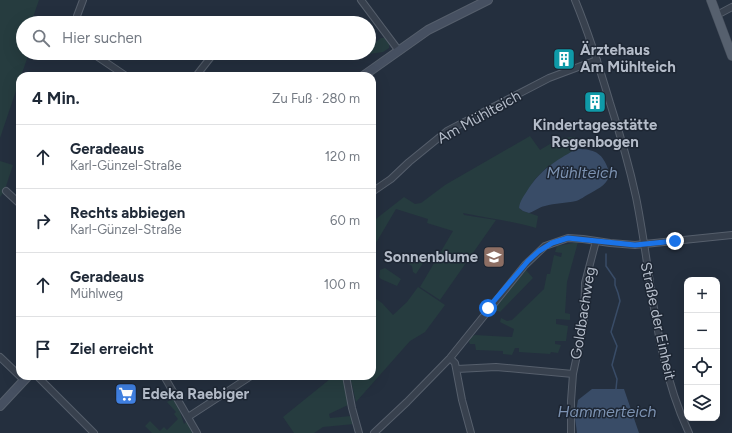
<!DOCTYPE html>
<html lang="de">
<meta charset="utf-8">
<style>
:root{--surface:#fff;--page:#f6f6f7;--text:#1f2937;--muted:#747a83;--line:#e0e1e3}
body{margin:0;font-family:Figtree,sans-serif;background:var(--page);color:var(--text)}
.controls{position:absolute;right:12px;bottom:12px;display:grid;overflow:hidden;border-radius:8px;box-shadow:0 4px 16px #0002}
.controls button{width:36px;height:36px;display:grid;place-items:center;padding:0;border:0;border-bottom:1px solid var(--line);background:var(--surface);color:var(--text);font:20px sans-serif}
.stop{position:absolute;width:12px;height:12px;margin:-9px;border:3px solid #1a73e8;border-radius:50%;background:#fff}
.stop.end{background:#1a73e8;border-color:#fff;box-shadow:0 1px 4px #0008}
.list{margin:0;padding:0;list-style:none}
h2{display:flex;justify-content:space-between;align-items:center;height:52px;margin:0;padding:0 16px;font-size:17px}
h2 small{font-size:13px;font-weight:400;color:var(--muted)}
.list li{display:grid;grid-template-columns:26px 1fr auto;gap:12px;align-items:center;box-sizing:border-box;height:64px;padding:0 16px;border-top:1px solid var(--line)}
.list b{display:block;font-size:15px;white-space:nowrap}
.list p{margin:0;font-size:13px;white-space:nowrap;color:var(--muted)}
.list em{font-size:13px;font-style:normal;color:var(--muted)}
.icon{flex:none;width:22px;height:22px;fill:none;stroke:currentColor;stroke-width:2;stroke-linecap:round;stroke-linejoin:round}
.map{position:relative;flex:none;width:732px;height:433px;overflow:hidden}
.search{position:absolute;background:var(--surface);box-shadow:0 4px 16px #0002;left:16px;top:16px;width:360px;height:44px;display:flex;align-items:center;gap:10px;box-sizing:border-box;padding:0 14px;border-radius:22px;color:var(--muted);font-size:15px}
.panel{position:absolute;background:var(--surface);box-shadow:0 4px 16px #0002;left:16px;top:72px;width:360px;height:308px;border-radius:12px}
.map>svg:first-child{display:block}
</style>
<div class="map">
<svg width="732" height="433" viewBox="0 0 732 433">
<rect width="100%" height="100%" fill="#242f3e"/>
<!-- green -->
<path fill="#263c3f" d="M0,0H39L31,23H23V53H29L21,76H20V79L0,138Z
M381,38H385L389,44V48L383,52L369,54V47Z
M530,136L540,150L560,138L575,137L576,149L546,168L535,179L519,208L523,211L538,216L536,228C512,221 487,218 463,213L464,215L496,220L440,300L420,287L453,231L427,223L428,219L396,209L373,248L372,247V222L404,197L415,204L421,203L445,185Z
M0,161L13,165L4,192L0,197Z
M578,242L567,282L565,313L570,314V320L556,319V324L568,326L566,341H555V344L561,345L558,353L551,352L550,354L519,352V348H515L512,355L503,354V351L476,350L475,344H470L469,342L471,337L475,335L512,337L514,329L500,322L501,318L507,321L512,320L544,289L547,274H550L554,255L561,257L562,253L555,252L557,246Z
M421,254L427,257L416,274L413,272L412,266L406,262L411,255L418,257Z
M385,268L401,279L397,286L381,279L379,277L380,270Z
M526,270L533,278L500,312L493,309Z
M418,287L445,305L425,332L410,341L356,402L350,376H372V296L382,303L393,315L407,302Z
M327,376H343L348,405L329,414L330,418L351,416L354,424L323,427L314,433H294L283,417L330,379Z
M168,395H172L176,399L184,424L187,421L194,433H152L145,426L150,421L160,431L164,427L167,430L178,419L174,414L176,412L167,402L171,399Z"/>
<!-- water -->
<path fill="#394c67" d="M576,149C588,149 599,150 605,162C615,180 604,186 589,194C585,196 580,200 576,201C566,203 555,203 545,206C539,207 535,211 529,213L523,211L519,208C520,201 523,197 527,191C541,169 554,162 576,149Z
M592,389H624L639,433H577L575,418L578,400Z"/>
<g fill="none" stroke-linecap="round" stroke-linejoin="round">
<!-- stream -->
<path stroke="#394c67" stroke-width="1.5" d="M606,254V266L615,279V285L618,293L620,301L611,332L617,346L612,365L617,379L616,389"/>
<!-- street casing -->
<g stroke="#565f6c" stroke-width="8">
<path id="street" d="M361,0L399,51
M575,0C589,34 600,69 610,103C620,134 629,165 636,197C652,276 654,359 689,433
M717,15L732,7
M76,23L77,16L83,0
M92,53L126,76
M196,76L214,53
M6,191L20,204
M372,192L391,179L409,162L447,131L549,78L597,60
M0,357L24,380
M450,358L455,363L462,400L471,433
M457,369L496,367L573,374
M37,376L94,433
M164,376L197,433
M346,376L352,408L359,433
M188,417L251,376
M374,433L407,402L450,358L525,265L545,246L568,238L583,239L610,243L635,245L732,235
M571,433V401L573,374L584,322L585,283L596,241"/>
</g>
<!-- secondary casing -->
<g stroke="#565f6c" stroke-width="10">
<path id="secondary" d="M363,76L428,30L488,0
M0,406L28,376"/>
</g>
<!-- primary casing -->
<g stroke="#414a57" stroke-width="10">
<path id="primary" d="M711,0L732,56"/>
</g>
<!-- street -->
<use href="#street" stroke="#38414e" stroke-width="6"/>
<!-- secondary -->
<use href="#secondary" stroke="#465061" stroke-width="8"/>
<!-- primary -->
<use href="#primary" stroke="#56606e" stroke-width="9"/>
</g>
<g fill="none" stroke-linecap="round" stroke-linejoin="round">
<!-- route -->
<path stroke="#1a73e8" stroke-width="5" d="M488,308L528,261L539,251L552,243L568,238L635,245L675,241"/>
</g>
<!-- icons -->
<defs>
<g id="building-square" transform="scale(1.15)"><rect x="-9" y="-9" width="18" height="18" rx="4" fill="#0f9aa8" stroke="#1d2633"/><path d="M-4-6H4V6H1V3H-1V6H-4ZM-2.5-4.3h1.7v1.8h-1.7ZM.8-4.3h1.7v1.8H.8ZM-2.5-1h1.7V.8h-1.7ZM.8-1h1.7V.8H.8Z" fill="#fff"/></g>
<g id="school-square" transform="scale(1.15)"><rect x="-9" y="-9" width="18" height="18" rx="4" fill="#8d6e63" stroke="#1d2633"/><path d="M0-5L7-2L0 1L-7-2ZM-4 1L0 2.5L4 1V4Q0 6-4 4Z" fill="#fff"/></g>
<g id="supermarket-square" transform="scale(1.15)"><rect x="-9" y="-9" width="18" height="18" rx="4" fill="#3f7fe0" stroke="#1d2633"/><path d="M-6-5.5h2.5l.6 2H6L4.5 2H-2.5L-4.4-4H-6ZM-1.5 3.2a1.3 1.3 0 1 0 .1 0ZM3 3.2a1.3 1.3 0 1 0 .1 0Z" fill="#fff"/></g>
</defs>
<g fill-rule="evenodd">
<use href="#building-square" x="564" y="59"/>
<use href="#building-square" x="595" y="102"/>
<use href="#school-square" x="494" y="257"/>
<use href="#supermarket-square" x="126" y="394"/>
</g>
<g text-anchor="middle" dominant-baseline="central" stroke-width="3" stroke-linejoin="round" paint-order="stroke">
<!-- poi labels -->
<g font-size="15" font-weight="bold" fill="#b4bcc9" stroke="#1d2633" text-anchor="start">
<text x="580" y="50">Ärztehaus<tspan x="580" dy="17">Am Mühlteich</tspan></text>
<text x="595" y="125" text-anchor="middle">Kindertagesstätte<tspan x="595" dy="17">Regenbogen</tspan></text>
<text x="478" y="257" text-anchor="end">Sonnenblume</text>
<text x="142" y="394">Edeka Raebiger</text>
</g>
<!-- street labels -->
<g font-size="15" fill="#b4bcc9" stroke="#1d2633">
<text transform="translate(479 117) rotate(-29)">Am Mühlteich</text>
<text transform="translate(583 313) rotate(-81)">Goldbachweg</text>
<text transform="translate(658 321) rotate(78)">Straße der Einheit</text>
</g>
<!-- water labels -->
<g font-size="16" font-style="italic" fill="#7c92b1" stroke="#1d2633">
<text x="582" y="172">Mühlteich</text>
<text x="607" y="411">Hammerteich</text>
</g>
</g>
</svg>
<div class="controls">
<button>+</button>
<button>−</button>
<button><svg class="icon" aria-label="locate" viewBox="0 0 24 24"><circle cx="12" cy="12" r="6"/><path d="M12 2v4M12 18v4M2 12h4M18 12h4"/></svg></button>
<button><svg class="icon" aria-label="layers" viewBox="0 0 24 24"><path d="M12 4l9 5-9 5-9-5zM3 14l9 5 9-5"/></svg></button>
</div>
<div class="stop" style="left:488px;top:308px"></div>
<div class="stop end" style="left:675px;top:241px"></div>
<div class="search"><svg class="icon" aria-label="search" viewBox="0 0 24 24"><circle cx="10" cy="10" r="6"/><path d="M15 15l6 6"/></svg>Hier suchen</div>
<section class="panel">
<h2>4 Min.<small>Zu Fuß · 280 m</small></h2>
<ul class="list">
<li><svg class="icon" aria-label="ahead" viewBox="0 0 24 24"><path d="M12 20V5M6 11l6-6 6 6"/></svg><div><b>Geradeaus</b><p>Karl-Günzel-Straße</p></div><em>120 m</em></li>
<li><svg class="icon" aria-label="right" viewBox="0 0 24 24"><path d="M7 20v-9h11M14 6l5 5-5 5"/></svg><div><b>Rechts abbiegen</b><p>Karl-Günzel-Straße</p></div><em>60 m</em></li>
<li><svg class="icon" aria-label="ahead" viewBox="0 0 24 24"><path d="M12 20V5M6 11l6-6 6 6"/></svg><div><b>Geradeaus</b><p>Mühlweg</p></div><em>100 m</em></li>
<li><svg class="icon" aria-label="arrive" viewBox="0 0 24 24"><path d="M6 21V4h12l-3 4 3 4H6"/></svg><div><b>Ziel erreicht</b></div></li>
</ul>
</section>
</div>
